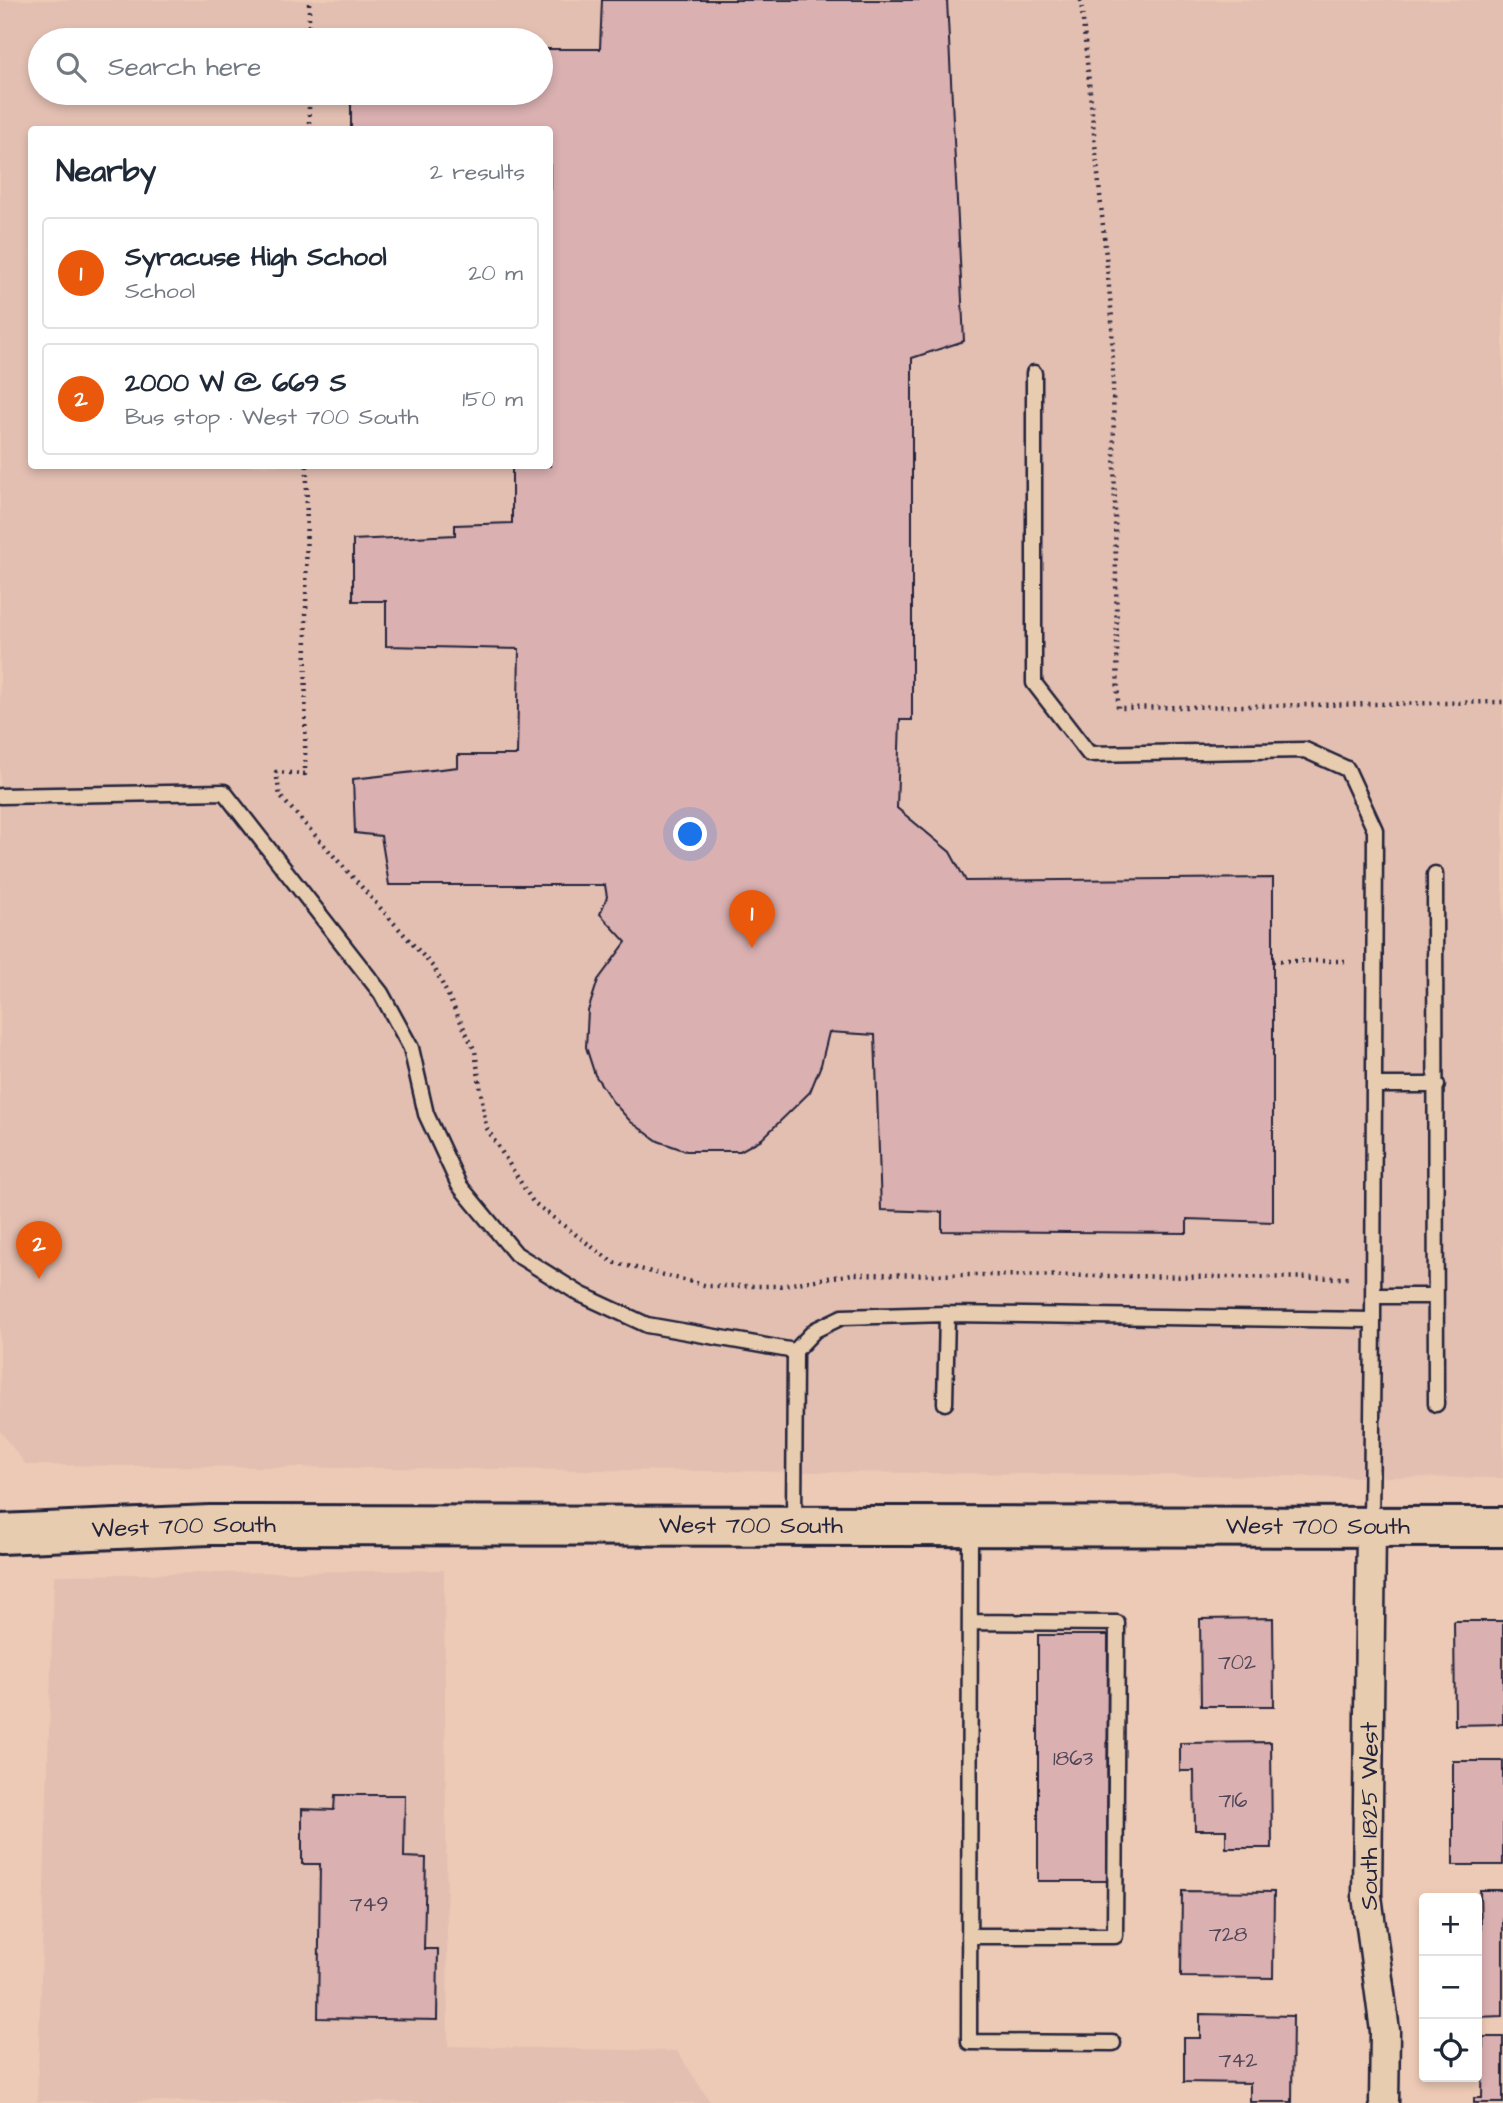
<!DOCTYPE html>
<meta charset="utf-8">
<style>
:root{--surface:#fff;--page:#f2f2f3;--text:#1f2937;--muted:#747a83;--line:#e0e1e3;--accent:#ea580c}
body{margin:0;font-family:"Architects Daughter",sans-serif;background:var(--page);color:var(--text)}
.controls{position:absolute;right:21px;bottom:21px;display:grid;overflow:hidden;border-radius:7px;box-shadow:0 4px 10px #0003}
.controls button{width:63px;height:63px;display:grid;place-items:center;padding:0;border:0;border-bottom:2px solid var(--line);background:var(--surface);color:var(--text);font:35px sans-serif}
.you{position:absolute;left:691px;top:835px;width:24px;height:24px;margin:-18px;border:5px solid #fff;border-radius:50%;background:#1a73e8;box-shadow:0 0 0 10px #1a73e833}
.badge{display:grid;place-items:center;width:46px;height:46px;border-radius:50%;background:var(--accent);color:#fff;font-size:23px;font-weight:700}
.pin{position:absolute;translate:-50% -58px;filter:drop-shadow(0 2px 4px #0008)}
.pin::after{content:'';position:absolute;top:37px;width:24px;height:21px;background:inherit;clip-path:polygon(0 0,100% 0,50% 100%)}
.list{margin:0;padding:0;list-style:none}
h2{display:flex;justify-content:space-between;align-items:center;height:91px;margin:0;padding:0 28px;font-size:30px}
h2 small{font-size:23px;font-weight:400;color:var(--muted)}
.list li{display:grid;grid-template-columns:46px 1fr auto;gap:21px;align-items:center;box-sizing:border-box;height:112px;margin:0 14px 14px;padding:0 14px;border:2px solid var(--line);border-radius:7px}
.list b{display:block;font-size:26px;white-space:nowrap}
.list p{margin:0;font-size:23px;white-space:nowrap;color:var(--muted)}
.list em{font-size:23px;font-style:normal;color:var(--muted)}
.icon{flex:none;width:38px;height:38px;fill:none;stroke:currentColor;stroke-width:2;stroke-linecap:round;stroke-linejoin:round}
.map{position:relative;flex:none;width:1503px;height:2103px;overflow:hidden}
.search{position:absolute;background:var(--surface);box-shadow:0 4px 10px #0003;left:28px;top:28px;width:525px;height:77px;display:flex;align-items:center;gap:18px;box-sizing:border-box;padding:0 24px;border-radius:38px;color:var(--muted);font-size:26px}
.panel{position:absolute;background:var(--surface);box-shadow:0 4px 10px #0003;left:28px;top:126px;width:525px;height:343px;border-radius:7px}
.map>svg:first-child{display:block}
</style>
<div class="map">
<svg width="1503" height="2103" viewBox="0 0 1503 2103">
<rect width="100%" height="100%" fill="#edcab5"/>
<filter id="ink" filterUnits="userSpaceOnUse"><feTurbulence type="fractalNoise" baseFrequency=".0143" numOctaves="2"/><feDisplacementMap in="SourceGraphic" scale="14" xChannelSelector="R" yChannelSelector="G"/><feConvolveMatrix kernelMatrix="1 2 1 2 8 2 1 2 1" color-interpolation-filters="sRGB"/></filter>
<g filter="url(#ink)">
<!-- built -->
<path fill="#e3bfb2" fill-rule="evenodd" d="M0,0H1503V1478L26,1465L0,1431ZM40,40H541V93H40ZM32,130H550V466H32Z
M444,1570L448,2046L677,2051L711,2103L37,2101L54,1575Z"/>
<!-- building -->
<path fill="#dab0b1" stroke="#22223b" stroke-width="2" d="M602,0H947L964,341L912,358V720H900L897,808L950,852L966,881L1273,878V1222L1187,1219V1233L942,1231V1212L881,1210L875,1035L829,1032L821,1065L810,1092L762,1139L740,1151H686L658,1141L631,1122L612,1101L595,1075L586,1047L588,1011L598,980L626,942L600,914L607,897L605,885H389L381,836L355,833L353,779L458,767V755H517L519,649L386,646V601H353V540L455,535V525L512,523V466H550V130H351V93H541V49H600Z
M1273,1618L1274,1706H1201L1200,1619Z
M1454,1621H1503V1724L1455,1725Z
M1038,1635H1108L1107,1881H1038Z
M1271,1742L1272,1848H1226V1830H1195L1194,1771H1180V1743Z
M1453,1761H1503V1865H1453Z
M335,1795H405L404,1857L426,1858L424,1949H438L437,2020L318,2018L320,1864H302V1809L334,1810Z
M1480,1890H1503V2016L1477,2017V1929H1481Z
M1182,1891L1274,1892L1273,1978L1181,1977Z
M1200,2014L1293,2016L1292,2102H1250V2083L1184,2082V2038H1200Z
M1483,2037H1503V2103H1474V2098H1482Z"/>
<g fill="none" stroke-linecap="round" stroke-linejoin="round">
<!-- lane casing -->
<g stroke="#22223b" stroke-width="19">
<path id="lane" d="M0,796L224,792L381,993L411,1048L426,1114L459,1185L516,1254L580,1294L647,1325L795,1351L815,1330L842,1317L947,1314L1373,1320L1375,830L1347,769L1305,750L1089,754L1034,683V373
M1435,874L1436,1404
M1374,1085H1437
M1373,1296H1435
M945,1403L947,1314
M794,1524L795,1351
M1371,1525L1373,1320
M970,1528L969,2042L1113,2043
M969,1936H1115L1117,1623L970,1622"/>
</g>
<!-- street casing -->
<g stroke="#22223b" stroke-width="33">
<path id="street" d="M1371,1528L1367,1896L1385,2031L1384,2103"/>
</g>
<!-- secondary casing -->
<g stroke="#22223b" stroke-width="44">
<g id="secondary">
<path id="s1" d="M0,1534L210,1525L1503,1527"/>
</g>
</g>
<!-- path -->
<path stroke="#22223b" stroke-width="4.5" stroke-dasharray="2 5" stroke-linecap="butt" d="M1081,0L1112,318L1118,708L1503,702
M309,40V0
M309,130V93
M307,466L305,774L276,772L280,796L435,969L475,1051L486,1127L533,1202L612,1262L708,1286H779L852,1274L1348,1278
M1273,961H1350"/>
<!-- lane -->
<use href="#lane" stroke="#e8ccaf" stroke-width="14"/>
<!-- street -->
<use href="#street" stroke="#e8ccaf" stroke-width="28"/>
<!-- secondary -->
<use href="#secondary" stroke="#e8ccaf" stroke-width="38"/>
</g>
</g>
<g text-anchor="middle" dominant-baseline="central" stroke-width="6" stroke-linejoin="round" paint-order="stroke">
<!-- number labels -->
<g font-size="21" fill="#504658">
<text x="1237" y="1662">702</text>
<text x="1073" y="1758">1863</text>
<text x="1233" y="1800">716</text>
<text x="369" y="1904">749</text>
<text x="1228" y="1934">728</text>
<text x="1238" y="2060">742</text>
</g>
<!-- street labels -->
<g font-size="24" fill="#22223b" stroke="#e8ccaf">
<text stroke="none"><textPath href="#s1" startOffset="751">West 700 South</textPath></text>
<text stroke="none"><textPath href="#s1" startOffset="1318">West 700 South</textPath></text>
<text stroke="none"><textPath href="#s1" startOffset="184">West 700 South</textPath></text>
<text transform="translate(1370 1816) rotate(-90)">South 1825 West</text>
</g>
</g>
</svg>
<div class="controls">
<button>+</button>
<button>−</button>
<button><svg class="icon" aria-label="locate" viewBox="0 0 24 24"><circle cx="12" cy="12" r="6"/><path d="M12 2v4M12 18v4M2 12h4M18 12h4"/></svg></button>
</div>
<div class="you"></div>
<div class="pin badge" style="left:752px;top:948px">1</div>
<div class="pin badge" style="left:39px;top:1279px">2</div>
<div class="search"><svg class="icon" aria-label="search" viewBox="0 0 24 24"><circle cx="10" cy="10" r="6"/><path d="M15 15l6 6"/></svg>Search here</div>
<section class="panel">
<h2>Nearby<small>2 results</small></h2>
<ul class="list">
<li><span class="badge">1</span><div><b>Syracuse High School</b><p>School</p></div><em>20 m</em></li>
<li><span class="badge">2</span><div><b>2000 W @ 669 S</b><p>Bus stop · West 700 South</p></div><em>150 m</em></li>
</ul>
</section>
</div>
